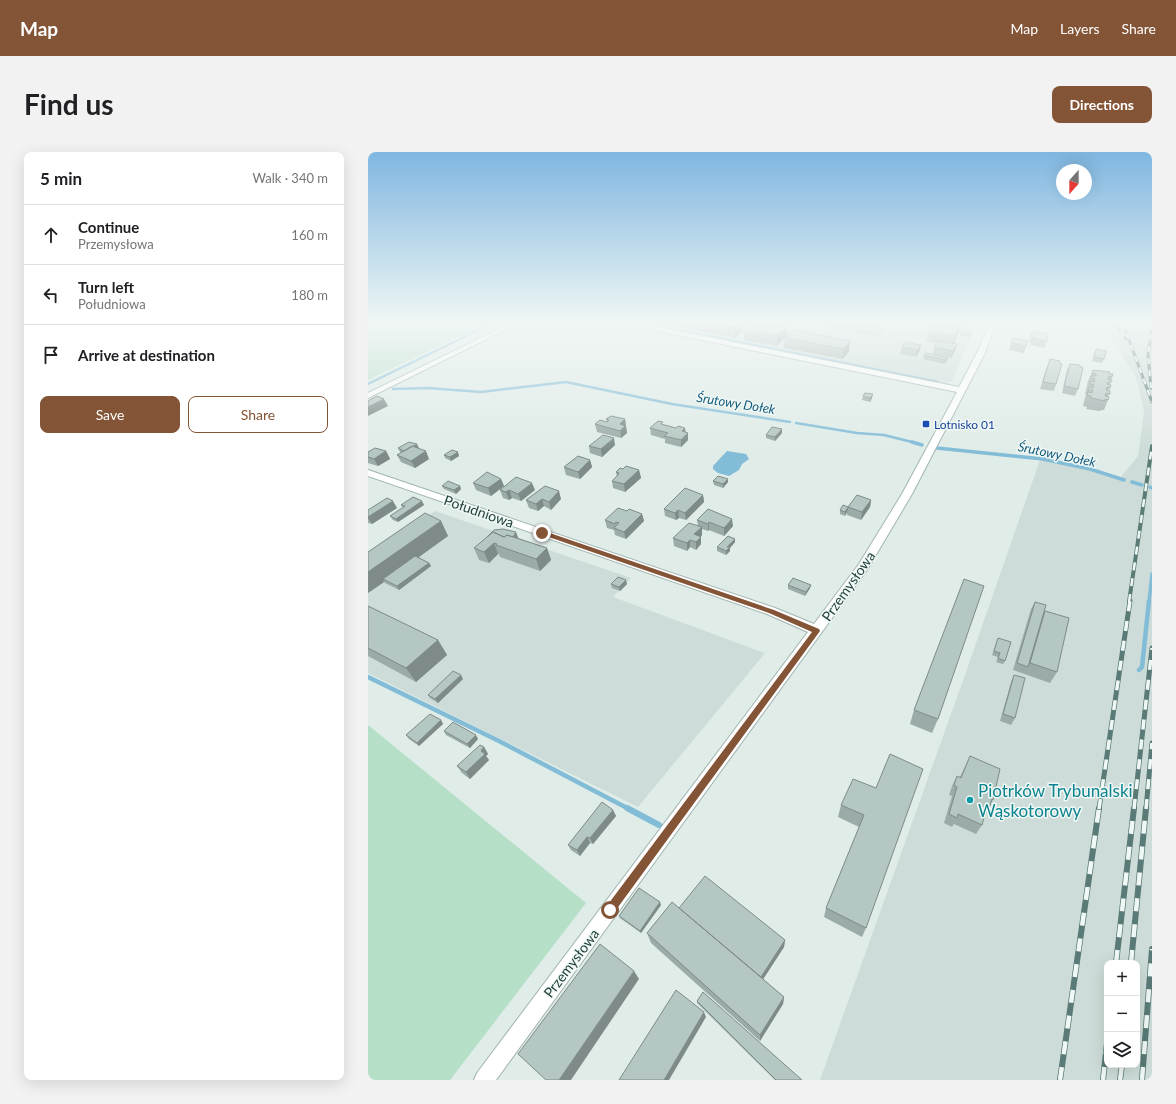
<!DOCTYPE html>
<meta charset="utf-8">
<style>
:root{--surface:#fff;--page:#f2f2f2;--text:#202124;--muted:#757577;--line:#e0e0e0;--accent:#845436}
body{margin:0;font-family:Lato,sans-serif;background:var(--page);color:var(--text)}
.controls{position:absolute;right:12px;bottom:12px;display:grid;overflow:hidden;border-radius:8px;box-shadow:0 4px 16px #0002}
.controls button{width:36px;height:36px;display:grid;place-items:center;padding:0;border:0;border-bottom:1px solid var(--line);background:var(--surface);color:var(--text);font:20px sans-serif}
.compass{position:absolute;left:688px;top:12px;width:36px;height:36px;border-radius:50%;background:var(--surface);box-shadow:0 4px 16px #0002;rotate:201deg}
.stop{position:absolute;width:12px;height:12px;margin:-9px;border:3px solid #845436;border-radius:50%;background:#fff}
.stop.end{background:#845436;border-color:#fff;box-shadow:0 1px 4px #0008}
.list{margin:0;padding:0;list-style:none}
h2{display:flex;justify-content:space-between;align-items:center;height:52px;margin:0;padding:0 16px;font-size:17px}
h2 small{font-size:13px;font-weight:400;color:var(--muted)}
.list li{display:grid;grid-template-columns:26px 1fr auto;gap:12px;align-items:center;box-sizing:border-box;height:60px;padding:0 16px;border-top:1px solid var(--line)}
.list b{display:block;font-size:15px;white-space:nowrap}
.list p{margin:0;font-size:13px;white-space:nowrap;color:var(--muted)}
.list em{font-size:13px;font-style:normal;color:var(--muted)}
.actions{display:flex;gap:8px;padding:12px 16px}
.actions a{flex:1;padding:9px 0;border:1px solid var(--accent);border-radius:8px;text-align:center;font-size:14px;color:var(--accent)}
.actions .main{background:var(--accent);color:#fff}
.icon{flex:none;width:22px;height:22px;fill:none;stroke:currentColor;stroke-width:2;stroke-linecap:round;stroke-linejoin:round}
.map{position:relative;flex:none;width:784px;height:928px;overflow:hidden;border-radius:8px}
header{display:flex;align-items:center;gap:24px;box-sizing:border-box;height:56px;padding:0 20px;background:var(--accent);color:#fff}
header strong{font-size:19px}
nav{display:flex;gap:22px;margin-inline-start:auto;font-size:14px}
.intro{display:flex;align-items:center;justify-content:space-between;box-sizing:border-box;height:96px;padding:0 24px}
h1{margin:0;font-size:28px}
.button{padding:10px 18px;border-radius:8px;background:var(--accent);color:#fff;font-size:14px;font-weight:700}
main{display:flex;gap:24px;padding:0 24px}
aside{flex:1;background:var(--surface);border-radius:8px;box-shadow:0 4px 16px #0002}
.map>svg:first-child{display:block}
</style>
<header>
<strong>Map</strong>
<nav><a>Map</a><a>Layers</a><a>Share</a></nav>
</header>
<div class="intro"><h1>Find us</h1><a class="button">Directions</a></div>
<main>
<aside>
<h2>5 min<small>Walk · 340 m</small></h2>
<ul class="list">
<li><svg class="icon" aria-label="ahead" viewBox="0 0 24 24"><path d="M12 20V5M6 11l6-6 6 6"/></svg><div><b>Continue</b><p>Przemysłowa</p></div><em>160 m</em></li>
<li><svg class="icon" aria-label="left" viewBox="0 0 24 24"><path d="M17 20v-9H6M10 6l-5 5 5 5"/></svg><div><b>Turn left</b><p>Południowa</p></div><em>180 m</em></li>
<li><svg class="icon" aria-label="arrive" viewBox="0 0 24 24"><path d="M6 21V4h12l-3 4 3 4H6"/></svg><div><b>Arrive at destination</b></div></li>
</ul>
<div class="actions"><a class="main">Save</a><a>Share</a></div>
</aside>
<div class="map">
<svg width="784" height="928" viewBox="0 0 784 928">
<rect width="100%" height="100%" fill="#dfece8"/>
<!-- built -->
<path fill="#cddcd8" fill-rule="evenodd" d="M279,170H609L584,229L578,231Z
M736,170H784V928H452L597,523L673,305L753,325L770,304L776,259L768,225L735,174ZM739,811H769V913H739Z
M67,359L263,426L245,445L397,501L270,655L0,521V404Z"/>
<!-- green -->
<path fill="#b6dfc8" d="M0,170H120L0,228Z
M0,573L218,751L82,928H0Z"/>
<!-- water -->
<path fill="#82bcd7" d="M359,299L378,302L381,307L374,312L371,318L361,324L350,321L345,317V314Z"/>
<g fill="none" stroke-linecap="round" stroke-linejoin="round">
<!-- stream-far3 -->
<path stroke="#82bcd7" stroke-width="2.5" d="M272,170L570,230
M0,232L127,170
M25,237L60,236L113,240L198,230L304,252L422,270
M428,271L489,281L516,283L548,291"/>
<!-- stream-far2 -->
<path stroke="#82bcd7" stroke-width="3.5" d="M544,290L554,293
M569,296L675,307L722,317L756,328
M764,330L774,333
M782,335L784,336
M781,450L784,422"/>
<!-- stream-far1 -->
<path stroke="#82bcd7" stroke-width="4.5" d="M771,518L774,515L781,449
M0,525L131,589L261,657"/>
<!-- stream -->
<path stroke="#82bcd7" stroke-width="6" d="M259,656L291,673"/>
<!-- taxiway -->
<path fill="#9cb3af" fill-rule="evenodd" d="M452,170H494L512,174L515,178L512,182L505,184L455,174Z"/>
<!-- street casing -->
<g stroke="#a2b4b0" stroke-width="2">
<path id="street" d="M145,170H153L0,246V241Z
M252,170H264L591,235L609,201L622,170H628L617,201L544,342L499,418L128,928H106L109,921L440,480L399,462L0,324V318L407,456L446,472L491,412L534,342L589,240L255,172Z"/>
</g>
<!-- street -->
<use href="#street" fill="#fff" fill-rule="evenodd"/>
<!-- rail-far3 casing -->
<g stroke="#597a76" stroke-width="3">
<path id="rail-far3" d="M746,170L758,187
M756,170L757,177L784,250
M783,236L780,203L784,177"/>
</g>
<!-- rail-far2 casing -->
<g stroke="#597a76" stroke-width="4">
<path id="rail-far2" d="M761,450L784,294"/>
</g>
<!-- rail-far1 casing -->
<g stroke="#597a76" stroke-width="5">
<path id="rail-far1" d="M731,657L762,449
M766,657L784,496
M778,657L784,591"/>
</g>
<!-- rail casing -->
<g stroke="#597a76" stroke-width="6">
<path id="rail" d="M748,811L766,656
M763,811L778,656
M692,928L731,656
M735,928L739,891
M752,928L754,913
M774,928L784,797"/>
</g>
<!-- rail-far3 -->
<use href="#rail-far3" stroke="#f0f8f5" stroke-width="2" stroke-dasharray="6" stroke-linecap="butt"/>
<!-- rail-far2 -->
<use href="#rail-far2" stroke="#f0f8f5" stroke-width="2.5" stroke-dasharray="8" stroke-linecap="butt"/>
<!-- rail-far1 -->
<use href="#rail-far1" stroke="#f0f8f5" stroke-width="3.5" stroke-dasharray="10" stroke-linecap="butt"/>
<!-- rail -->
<use href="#rail" stroke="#f0f8f5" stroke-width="4.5" stroke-dasharray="13" stroke-linecap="butt"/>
</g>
<!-- wall -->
<path fill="#9baba7" d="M295,170H375V179L367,186L295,172Z
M594,173L586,192L587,199L583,206L565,202L566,195L569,191L558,189L560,179Z
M376,178L419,183L482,189L481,199L475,207L416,196L417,186L409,194L376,188Z
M603,179L602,185L592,184L593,180Z
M664,179L680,185L677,196L662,193L663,190H661Z
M660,189L656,201L641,198L643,191Z
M553,193L551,200L548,205L532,202L534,195Z
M728,197L736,207L734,211L724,209Z
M556,203L580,206L579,209L577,212L555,207Z
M691,211L688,232L686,239L672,237L679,214Z
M702,212L712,215L710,237L707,244L694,241L699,218Z
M725,218L741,222L744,225L742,233V236L741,239L742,242L740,245V248L736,258H733L732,259L718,257L719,255L715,254L718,242H717L720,229Z
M495,244L504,246L502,250L494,248Z
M238,267H257L259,281L253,286L229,280L227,272L239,270Z
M296,273L308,276H317V280L320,281V288L313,295L297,291V287L283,283L282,276Z
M414,277V281L407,289L398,286V283Z
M247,293L234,305L222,301L221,294Z
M30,296H51H50L61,307L47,316L33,310L29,303L34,300H32Z
M18,299L22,307L10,314L0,311V300Z
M76,303L91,304L83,309L77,306Z
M222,308L224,315L212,327L198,323L196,315Z
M255,317L271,318L273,326L257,340L245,336L244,329L249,324L248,320Z
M133,327L136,334L123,344L108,338L105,331Z
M345,329L360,330L355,336L346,333Z
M74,334H92L93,337L88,342L76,337Z
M177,334L193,347L183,358L176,354L170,359L161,356L158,348Z
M132,338H167L153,349L144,346L141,348L135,346Z
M335,343L336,350L318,368L311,366L308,368L297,364L296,357Z
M503,348L502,355L493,368L479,363V360L477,364L472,362V358L480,355Z
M33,353H56L30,370L25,368L22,364L35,356Z
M29,356L4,372L0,371V358Z
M259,359L274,362L276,369L258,387L247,383L246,378L239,376L237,368Z
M329,368L365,374L356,384L341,378L340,379L334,377V383L333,385V392L328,398L322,395L319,399L306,394L305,386L330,374Z
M73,369L80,384L50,405L61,411L63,414L31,438L17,431L16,430L0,441Z
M120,384L150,386L179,396L183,408L172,419L132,405L131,402H130L121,411L111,408L106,396Z
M367,387V390L362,396V399L358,403L349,399V395Z
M243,432H259L252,439L244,436Z
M420,433H443L442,436L437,444L420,437Z
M667,450L675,462L677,459L689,520L682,531L645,518L663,457Z
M0,454L70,488L79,503L48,530L0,504Z
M630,486L637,509L635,512L628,510L630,505L624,503Z
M646,523L647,566L643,573L632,569L643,530Z
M95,527L70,551L62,546L60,543Z
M546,558L570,567L564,581L542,572Z
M73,568L75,572L51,594L41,587L38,583Z
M76,579L110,587L102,596L78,583Z
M116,595L120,602L118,604L121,608L102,627L94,621L89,614Z
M602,604L625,648L622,653L620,659L616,666L614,673L608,682L586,672L584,675L576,671L584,644L581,643L584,634L589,624L592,625Z
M508,636L498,776L494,785L456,765L458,756L491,675L470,665L473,653Z
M245,658L248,664L225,692L222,691L212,704L203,698L200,693Z
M293,753L273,781L252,766L251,764Z
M311,756L417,788L416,795L395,827L416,845L415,852L392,889L283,791L279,781Z
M329,849L434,928H407L329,851Z"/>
<!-- shaded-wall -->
<path fill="#7e8b88" d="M374,170H375V179L367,186V176Z
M594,170H596L584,194L587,184Z
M419,174V183L409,194V184Z
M482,189L481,199L475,207L476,197Z
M589,192L587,199L583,206L585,199Z
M553,193L551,200L548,205L549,198Z
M505,242L504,246L502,250V246Z
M16,247L20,254L0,264V255Z
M257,267L259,281L253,286L252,272Z
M317,276L318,283L320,281V288L313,295V288L314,279Z
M414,277V281L407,289V285Z
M246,286L247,293L234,305L233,297Z
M49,292L51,296L39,303L37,299Z
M18,299L22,307L10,314L6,307Z
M58,299L61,307L47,316L43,309Z
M90,300L91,304L83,309L82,305Z
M222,308L224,315L212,327L210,320Z
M271,318L273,326L257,340L256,332Z
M133,327L136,334L123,344L120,336Z
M360,327V330L355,336V332Z
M164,331L167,338L153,349L150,342Z
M92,334L93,337L88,342L86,338Z
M141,338L144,346L141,348L138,340Z
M191,339L193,347L183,358L181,350Z
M335,343L336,350L318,368L317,361Z
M174,347L176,354L170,359L168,352Z
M503,348L502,355L493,368L494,360Z
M25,349L29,356L4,372L0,366V365Z
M54,349L56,353L30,370L28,367Z
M480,356L479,360L477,364V360Z
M310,358L311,366L308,368L307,361Z
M274,362L276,369L258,387L256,380Z
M364,367L365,374L356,384V376Z
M73,369L80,384L18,429L15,427L16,430L0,441V420Z
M341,370V378L340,379V372Z
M334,375V383L327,390L326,382Z
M148,380L151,388L145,385Z
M333,385V392L328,398V390Z
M367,387V390L362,396V399L358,403V399L359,395Z
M322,388V395L319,399V391Z
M126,391L130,402L121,411L116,400Z
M179,396L183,408L172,419L168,407Z
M61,411L63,414L31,438L29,434Z
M258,428L259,432L252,439L251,435Z
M443,433L442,436L437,444L438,440Z
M70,488L79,503L48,530L38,516Z
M93,523L95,527L70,551L67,547Z
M73,568L75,572L51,594L49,591Z
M108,583L110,587L102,596L99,592Z
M116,595L120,602L118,604L121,608L102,627L98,620Z
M245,658L248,664L225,692L222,686Z
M219,685L222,691L212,704L209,698Z
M292,750L293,753L273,781L272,779Z
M417,788L416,795L392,832V826Z
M266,819L271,827L203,928H191Z
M416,845L415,852L392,889V883Z
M336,860L338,865L301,928H296Z"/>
<!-- building -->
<path fill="#b4c7c2" stroke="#7e8b88" d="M335,170H374L367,176Z
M384,170H398L419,174L409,184L376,178Z
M565,170H594L587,184L560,179Z
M424,178L482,189L476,197L417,186Z
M594,178L603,179L602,182L593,180Z
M664,179L679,182L678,185H680L679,189L664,186L665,183H663Z
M645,186L660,189L658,194L643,191Z
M570,189L589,192L585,199L566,195Z
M537,190L553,193L549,198L534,195Z
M728,197L738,199L736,207L726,205Z
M558,201L580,206L578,208L556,203Z
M682,207L692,209L691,211L694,212L688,232L675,230Z
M702,212L712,213V215L715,216L710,237L696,234Z
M725,218L742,220L741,222H745L744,225L741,224L740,227L744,228L743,230H740L739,232L743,233L742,236L739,235L738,238L742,239V242L738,241L737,244L741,245L740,248L737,247V249L723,246V244L719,243L720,240L724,241L725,238H720L721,235L725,236L726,233L722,232V229L726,230L727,227L723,226V224H728V222L724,221Z
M497,241L505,242L502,246L495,244Z
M9,244L16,247L0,255V249Z
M243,264L257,267L252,272L257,274L252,279L227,272L232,268L239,270L241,268L238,267Z
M290,269L295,270L293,272L308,276L310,274L317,276L314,279L320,281L313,288L296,284L300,281L282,276Z
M404,275L414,277L407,285L398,283Z
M235,283L246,286L233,297L221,294Z
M41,290L49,292L36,299L30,296Z
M44,294L58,299L43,309L29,303Z
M7,296L18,299L6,307L0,305V300Z
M84,298L90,300L82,305L76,303Z
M210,304L222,308L210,320L196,315Z
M258,314L271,318L256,332L244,329L249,324L251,321L248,320L252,316L255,317Z
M119,320L133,327L120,336L105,331Z
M350,324L360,327L355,332L345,329Z
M148,325L164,331L150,342L141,338L138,340L132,338Z
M80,329L92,334L86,338L74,334Z
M177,334L191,339L181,350L174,347L168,352L158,348Z
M317,336L335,343L317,361L310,358L307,361L296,357Z
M489,343L503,348L494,360L480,355Z
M45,345L54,349L28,367L22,364L37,354L33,353Z
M19,346L25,349L0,365V358Z
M475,353L480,355L477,360L472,358Z
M250,356L259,359L261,357L274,362L256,380L246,376L251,371L248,370L247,372L237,368Z
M340,357L364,367L356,376L341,370L340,372L329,368Z
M57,361L73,369L0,420V400Z
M321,371L334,375L326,382L333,385L328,390L322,388L319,391L305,386Z
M135,377L148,380L145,385L139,383L136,385L125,380L120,384L126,378Z
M125,380L136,385L139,383L179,396L168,407L128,393L129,392L126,391L116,400L106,396Z
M360,384L367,387L359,395H362L358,399L349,395Z
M47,404L61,411L29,434L15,427Z
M250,425L258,428L251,435L243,432Z
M425,426L443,433L438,440L420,433Z
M596,427L616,434L570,567L546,558Z
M667,450L678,453L660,515L649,511Z
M0,454L70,488L38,516L0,496Z
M677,459L701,466L689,520L662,511Z
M630,486L643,490L637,509L630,506L632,501L626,499Z
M85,519L93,523L67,547L60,543Z
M646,523L657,526L647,566L635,562Z
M62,562L73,568L49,591L38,583Z
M85,570L108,583L99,592L76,579Z
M112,593L116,595L113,599L117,602L98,620L89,614Z
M522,602L555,617L498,776L458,756L496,663L473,653L485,627L508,636Z
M602,604L632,617L625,648L624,647L620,659L618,658L614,673L590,662L589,666L581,662L589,635L586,633L589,624L593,626Z
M234,650L245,658L222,686L219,685L209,698L200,693Z
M337,724L417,788L393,825L311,756Z
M271,736L292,750L272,779L251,764Z
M304,750L416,845L392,883L279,781Z
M232,792L266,819L191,928H178L150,902Z
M308,838L336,860L296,928H251Z
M335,840L434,928H408L329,849Z"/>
<!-- sky -->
<linearGradient id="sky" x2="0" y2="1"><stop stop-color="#7fb7e1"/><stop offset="0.57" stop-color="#f1f6f5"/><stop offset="1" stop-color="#f1f6f5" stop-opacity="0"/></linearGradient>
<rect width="784" height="300" fill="url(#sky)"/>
<!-- route -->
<path fill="#845436" d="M172,379H176L406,458L451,477L452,479L245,762L242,763L238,762L237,758L238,755L444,480L401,461L172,382Z"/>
<!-- markers -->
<rect fill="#1a4fb4" stroke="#f0f8f5" stroke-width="1.5" x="554" y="268" width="8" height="8" rx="2"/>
<circle fill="#0f9aa8" stroke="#f0f8f5" stroke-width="1.5" cx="602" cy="648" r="4"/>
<g text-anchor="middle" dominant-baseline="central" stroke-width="3" stroke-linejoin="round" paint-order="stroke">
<!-- far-transit labels -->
<g font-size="12" fill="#164399" stroke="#f0f8f5" text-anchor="start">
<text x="566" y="272">Lotnisko 01</text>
</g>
<!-- far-water labels -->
<g font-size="13" font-style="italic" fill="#145c7f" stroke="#f0f8f5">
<text transform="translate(368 251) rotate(9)">Śrutowy Dołek</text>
<text transform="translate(689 302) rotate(12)">Śrutowy Dołek</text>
</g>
<!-- street labels -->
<g font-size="14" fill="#1f3e3a" stroke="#f0f8f5">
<text transform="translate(111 359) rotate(19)">Południowa</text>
<text transform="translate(480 434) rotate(-55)">Przemysłowa</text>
<text transform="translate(203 811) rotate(-53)">Przemysłowa</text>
</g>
<!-- near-culture labels -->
<g font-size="17" fill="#0d838f" stroke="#f0f8f5" text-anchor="start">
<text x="610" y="638">Piotrków Trybunalski<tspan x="610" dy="20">Wąskotorowy</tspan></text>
</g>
</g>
</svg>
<div class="controls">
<button>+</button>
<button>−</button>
<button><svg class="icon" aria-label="layers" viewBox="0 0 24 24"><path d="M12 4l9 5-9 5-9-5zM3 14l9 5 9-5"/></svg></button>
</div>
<svg class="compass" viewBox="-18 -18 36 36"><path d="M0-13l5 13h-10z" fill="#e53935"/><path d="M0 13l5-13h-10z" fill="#757577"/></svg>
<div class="stop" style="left:242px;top:758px"></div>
<div class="stop end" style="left:174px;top:381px"></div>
</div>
</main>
